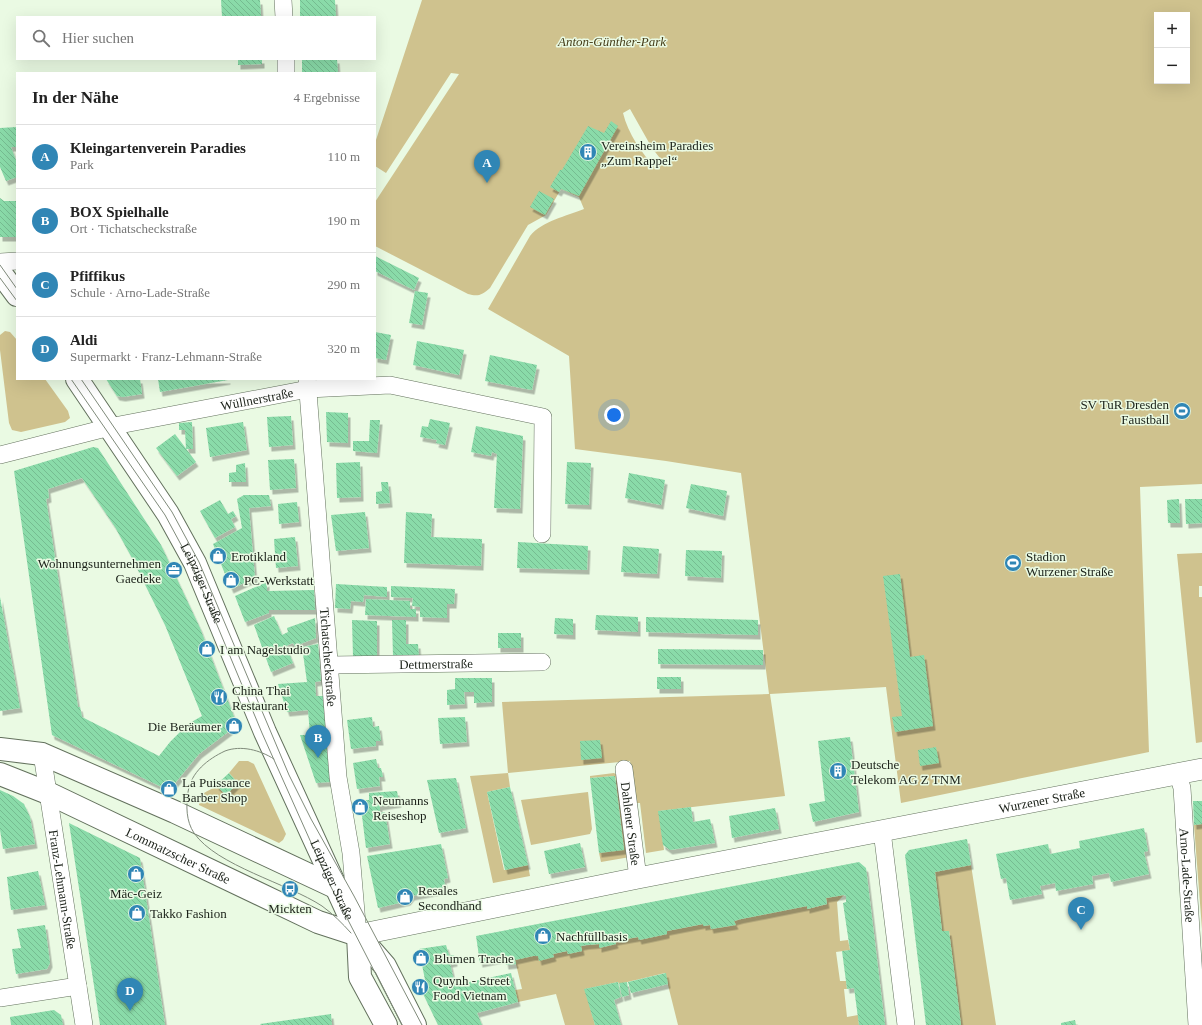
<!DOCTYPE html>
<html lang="de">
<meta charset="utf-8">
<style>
:root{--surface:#fff;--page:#f6f6f6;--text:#222;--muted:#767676;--line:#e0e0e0;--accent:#3086b5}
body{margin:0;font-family:Georgia,serif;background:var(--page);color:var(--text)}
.controls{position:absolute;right:12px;top:12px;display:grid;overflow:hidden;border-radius:0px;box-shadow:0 4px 16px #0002}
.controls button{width:36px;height:36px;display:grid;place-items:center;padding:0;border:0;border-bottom:1px solid var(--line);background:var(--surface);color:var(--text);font:20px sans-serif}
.you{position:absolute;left:614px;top:415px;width:14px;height:14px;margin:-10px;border:3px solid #fff;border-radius:50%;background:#1a73e8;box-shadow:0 0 0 6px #1a73e833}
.badge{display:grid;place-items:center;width:26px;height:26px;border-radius:50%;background:var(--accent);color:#fff;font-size:13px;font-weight:700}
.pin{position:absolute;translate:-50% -33px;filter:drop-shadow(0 1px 2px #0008)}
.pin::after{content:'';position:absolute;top:21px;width:14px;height:12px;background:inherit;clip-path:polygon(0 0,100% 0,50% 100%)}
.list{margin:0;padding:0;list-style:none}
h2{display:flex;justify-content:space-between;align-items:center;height:52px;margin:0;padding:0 16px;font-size:17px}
h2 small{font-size:13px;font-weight:400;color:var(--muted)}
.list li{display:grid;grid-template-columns:26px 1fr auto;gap:12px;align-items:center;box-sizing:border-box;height:64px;padding:0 16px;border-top:1px solid var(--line)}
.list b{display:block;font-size:15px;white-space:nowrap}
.list p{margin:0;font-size:13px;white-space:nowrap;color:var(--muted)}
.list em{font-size:13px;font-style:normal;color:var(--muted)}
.icon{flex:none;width:22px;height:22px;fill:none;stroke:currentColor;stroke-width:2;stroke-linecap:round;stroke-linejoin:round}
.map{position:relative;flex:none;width:1202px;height:1025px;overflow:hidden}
.search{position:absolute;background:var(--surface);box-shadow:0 4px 16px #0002;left:16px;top:16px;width:360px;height:44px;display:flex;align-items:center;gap:10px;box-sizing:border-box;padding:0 14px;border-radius:0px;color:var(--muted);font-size:15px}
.panel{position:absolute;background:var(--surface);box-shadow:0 4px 16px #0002;left:16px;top:72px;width:360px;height:308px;border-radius:0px}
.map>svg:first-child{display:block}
</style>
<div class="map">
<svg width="1202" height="1025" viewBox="0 0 1202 1025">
<defs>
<pattern id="building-back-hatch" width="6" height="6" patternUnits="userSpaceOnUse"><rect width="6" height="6" fill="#8adba9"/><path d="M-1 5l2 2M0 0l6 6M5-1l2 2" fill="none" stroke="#76bc91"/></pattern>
<filter id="shadow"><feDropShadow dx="2.5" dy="4.5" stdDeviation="0" flood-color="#0004"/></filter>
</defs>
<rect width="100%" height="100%" fill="#eafae3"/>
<!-- green -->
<path fill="#cfc28e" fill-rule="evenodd" d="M422,0H1202V484L1140,487L1149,752L901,803L886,687L770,694L785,796L659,811L664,850L646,853L640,803H636L630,761L508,773L510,787L487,792L504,870L528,865L530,876L493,883L470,776L508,773L502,702L769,694L741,473L666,461L575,449L569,356L488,309L530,236C542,221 567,216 584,209L579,197L561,189L546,215L528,225L490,288C482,295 478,297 468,294L375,246V202L459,74L451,73L386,173L375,166V143ZM1157,15H1187V81H1157ZM630,109L652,148L663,162L656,169C642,153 628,134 623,113Z
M5,331L10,332L17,340V379H45L68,411L70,418L65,422L21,432L12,430L9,423L0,350V335Z
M1202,553V586H1199V597H1202V742L1196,743L1177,554Z
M239,761H248L254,764L286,834L283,840L279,843L199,805C199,790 208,794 216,785L226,795L238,783L229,773Z
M614,773L620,777L630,857L601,862L599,853L624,849L615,776L590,778V776Z
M588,792L592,829L590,834L531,845L521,800Z
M1202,824V929L1194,825Z
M971,865L996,1025H961L949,931H942L935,872Z
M844,895L837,902L840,941L848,940L850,950L836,952L840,981H846L847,989H844L847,1017L858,1015L859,1025H678L665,973L619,984L618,982L585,989L595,1025H565L556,994L518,1002L515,990L522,989L515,960L533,956L554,957L553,954L567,951L568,954L582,951L581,946L599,944V948L616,944L615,941L638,937L639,940L667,934V931L703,924V926L710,925L711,929L735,925L734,921L741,919L807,906L808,909L827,904L826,898Z"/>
<!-- building -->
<path fill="url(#building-back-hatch)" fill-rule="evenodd" filter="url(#shadow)" d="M221,0H260L261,17H222Z
M300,0H335L336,17H300Z
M238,59H262V64L238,65Z
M302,59H337L338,73H302Z
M611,121L618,126L579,196L561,189L559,192L550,187L560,170H562L588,126L604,133Z
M17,127V147H11L17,163V177L6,181L0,167V128Z
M539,191L554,199L545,215L530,207Z
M0,198L4,201H17V237H0Z
M375,256L419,278L414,290L375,271Z
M415,291L428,293L422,325L409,323Z
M375,332L391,335L386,360L375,358Z
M417,341L464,350L459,375L413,365Z
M490,355L537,365L532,390L485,381Z
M106,379H140L142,394L123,397L117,396Z
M158,379H228V380L160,392Z
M326,412L348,413V443L327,442Z
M291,416L293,445L269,447L267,417Z
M430,419L450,423L445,445L436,443L437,440L420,437L422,426L428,427Z
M370,420H380L377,453L353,451V441H369Z
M192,422L193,449H186L185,430H179V423Z
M243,422L247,450L210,457L206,428Z
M476,426L523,436L520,509L494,508L497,454L492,452L491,456L471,452Z
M175,434L196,462L177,476L156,448Z
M93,447L98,448L161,545L200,628L236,722L232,729L199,754L171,788L166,789L52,735L14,471ZM82,478L115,527L132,558L165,625L202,716L188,724L170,742L159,756L82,717L80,707H78L46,499L49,498L48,489Z
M294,459L296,488L270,490L268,460Z
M360,462L361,497L337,498L336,463Z
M567,462L591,463L589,505L565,504Z
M245,463L246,482H229V473L236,472V465Z
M629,473L665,480L661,505L625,498Z
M381,482H388L390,503L376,504V492L382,491Z
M691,484L727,491L723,516L686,508Z
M244,495H269L271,506L249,508L255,578L231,589L213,544L242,528L237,499Z
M1179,499L1180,523H1168L1167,500Z
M1185,499H1202V523L1186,524Z
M220,500L228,514L233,511L236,516L231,519L235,527L215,538L200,511Z
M297,502L299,522L279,524L278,504Z
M365,512L369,548L336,551L331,515Z
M406,512L432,514L431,537L482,539L481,566L404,563Z
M295,537L298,566L276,568L274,539Z
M518,542L588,546L587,570L517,568Z
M623,546L659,549L657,574L621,572Z
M686,550L722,551L721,578L685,576Z
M900,574L910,657L924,655L933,726L895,732L892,717L902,716L883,576Z
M267,582V591L314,590L315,610H269V613L245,622L235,596Z
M336,584L387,587V597L364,595L363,602L351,601L350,609L335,608Z
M391,586L455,589L454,604H447V618L420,617V607L412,606L413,598L391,597Z
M0,597L20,708L0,711Z
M366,599L410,601V609H416V617L365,615Z
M596,615L638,617V632L595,630Z
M274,616L282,635L288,632L287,628L315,618L316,638L295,646L293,643L286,646L293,663L271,672L254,625Z
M646,617L758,620V635L646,632Z
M555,618L573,619V635L554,634Z
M352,620L377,621V658L353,657Z
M392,620H406V644H418L419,657H393Z
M498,633H521V648H498Z
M318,644L321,681L315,682L316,696H323L330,782L316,783L300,735H310L308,710L287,712L278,684L307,682L302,647Z
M658,649L763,650V665L658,664Z
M657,677H681V689H657Z
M455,678H492V702L474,703V692H464L465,704L447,705V690L455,689Z
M372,717L373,727L379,726L381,741H376V746L351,749L347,720Z
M465,717L467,742L440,744L438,718Z
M850,737L859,812L813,822L809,804L825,801L818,741Z
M600,740L602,758L581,760L580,741Z
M936,747L939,763L920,766L918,750Z
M376,759L378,768H381L383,777H379L380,786L357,789L353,763Z
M229,773L238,783L226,795L216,785Z
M615,776L624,850L599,853L590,778Z
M456,778L466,828L439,833L427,780Z
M510,787L528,865L505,870L487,792Z
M0,790L13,796L24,804L30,817L35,844L3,849L0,830Z
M397,791L399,803L380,806V813L385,812L390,844L366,848L360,800H369V793Z
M1193,801H1202V824L1194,825Z
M691,807L693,822L710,819L715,843L670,850L663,845L658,811Z
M775,808L779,829L732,838L729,816Z
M69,823L140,858L165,1025H100Z
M1144,828L1148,851L1144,852L1149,874L1111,882L1109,873L1092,876L1093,884L1056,891L1055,883L1040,886L1042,894L1010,900L1006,878L1001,879L996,854L1048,844L1050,854L1080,848L1079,841Z
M967,839L971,865L935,872L942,931H949L961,1025H926L905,855L909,850Z
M580,843L585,867L549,874L544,851Z
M441,844L448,878L444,879L445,886L442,887L443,890L412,896L408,901L378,908L367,856Z
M859,862L866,868L885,1025H859L854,988L847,989L842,951L850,950L843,903L846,902V896L844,895L826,898L827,904L807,909V906L741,919L734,921L736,925L711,929L710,925L703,926V924L667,931V934L639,940L638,937L615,941L616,944L599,948V944L586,945L581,946L582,951L568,954L567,951L553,954L554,957L539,961L538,956H533L515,960L516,964L506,965L505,958L480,963L476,936Z
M38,871L45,905L11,910L7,877Z
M45,925L50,963L47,969L16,974L12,949L21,948L17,929Z
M446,945L449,955H454L455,962L450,963L455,985L511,973L518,1002L477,1013L482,1025H438L417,981L425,980L419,949Z
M666,973L668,984L631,993L628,982Z
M618,982L621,997L614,1000L621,1025H595L584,989Z
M627,982L629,995L622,997L619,983Z
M54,1010L61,1015L63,1025H11L10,1017Z
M331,1014L332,1025H261L260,1024Z
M1075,1020L1076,1025H1061V1023Z"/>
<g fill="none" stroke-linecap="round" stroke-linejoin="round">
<!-- minor casing -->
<g stroke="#63715d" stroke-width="18">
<g id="minor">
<path d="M283,0L284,17"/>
<path d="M286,59V73"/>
<path d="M0,262L17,261"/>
<path id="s1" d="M307,379L338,777L351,853L357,924"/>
<path id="s2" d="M0,455L114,426L308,389L390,385L543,417L542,534"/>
<path id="s3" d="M330,665L542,662"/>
<path id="s4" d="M42,754L84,1025"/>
<path id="s5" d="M624,769L638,878"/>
<path id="s6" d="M1178,774L1182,788L1197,1025"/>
<path d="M882,831L906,1025"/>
<path d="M0,998L78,986"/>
</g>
</g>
<!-- tertiary casing -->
<g stroke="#63715d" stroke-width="22">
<g id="tertiary">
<path id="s7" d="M358,935L638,878L1202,769"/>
</g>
</g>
<!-- secondary casing -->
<g stroke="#63715d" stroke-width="24">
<g id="secondary">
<path d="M0,272L17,295"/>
<path id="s8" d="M77,379L168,514L195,563L265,732L358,935L385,966L415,1025"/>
<path d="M0,749L42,754L175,812L337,888"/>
<path id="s9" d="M0,774L48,793L318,922L358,935"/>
<path d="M358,935L360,977L386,1025"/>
</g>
</g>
<!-- minor -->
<use href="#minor" stroke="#fff" stroke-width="17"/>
<!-- tertiary -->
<use href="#tertiary" stroke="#fff" stroke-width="21"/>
<!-- secondary -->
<use href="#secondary" stroke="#fff" stroke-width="22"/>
<!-- tram -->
<path stroke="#808b7b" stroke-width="1" d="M0,265L17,289
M0,278L17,301
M71,379L165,515L192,565L262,733L330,885L402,1025
M81,379L172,512L199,562L289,775L311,819L354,896L422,1025
M274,759C260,750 241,745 225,751C208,759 191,772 188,792C186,806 186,821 194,833C217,866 287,883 322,906C333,914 342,923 351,933"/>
</g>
<!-- icons -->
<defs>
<g id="building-disc" transform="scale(0.9)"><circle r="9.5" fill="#3086b5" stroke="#eafae3"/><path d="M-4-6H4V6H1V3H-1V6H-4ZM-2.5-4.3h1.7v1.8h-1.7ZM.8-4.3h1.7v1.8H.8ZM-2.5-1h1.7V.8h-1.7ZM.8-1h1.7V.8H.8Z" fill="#fff"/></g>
<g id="stadium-disc" transform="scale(0.9)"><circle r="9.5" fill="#3086b5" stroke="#eafae3"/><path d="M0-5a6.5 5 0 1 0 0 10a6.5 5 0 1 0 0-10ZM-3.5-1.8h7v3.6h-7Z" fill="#fff"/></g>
<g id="shop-disc" transform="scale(0.9)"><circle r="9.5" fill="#3086b5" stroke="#eafae3"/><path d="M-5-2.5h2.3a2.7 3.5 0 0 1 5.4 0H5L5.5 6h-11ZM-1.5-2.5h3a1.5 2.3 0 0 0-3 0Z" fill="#fff"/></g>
<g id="office-disc" transform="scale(0.9)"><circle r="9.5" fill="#3086b5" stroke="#eafae3"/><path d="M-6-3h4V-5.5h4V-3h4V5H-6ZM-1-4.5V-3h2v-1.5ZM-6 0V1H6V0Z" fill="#fff"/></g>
<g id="restaurant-disc" transform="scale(0.9)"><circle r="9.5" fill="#3086b5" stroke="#eafae3"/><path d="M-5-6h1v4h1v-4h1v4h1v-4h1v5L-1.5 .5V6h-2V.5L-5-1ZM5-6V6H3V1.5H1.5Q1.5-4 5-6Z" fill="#fff"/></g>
<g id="bus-disc" transform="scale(0.9)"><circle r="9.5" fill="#3086b5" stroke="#eafae3"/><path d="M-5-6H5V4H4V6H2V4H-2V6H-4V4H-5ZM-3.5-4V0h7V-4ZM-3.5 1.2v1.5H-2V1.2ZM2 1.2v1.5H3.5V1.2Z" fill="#fff"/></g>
</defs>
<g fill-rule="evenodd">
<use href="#building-disc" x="588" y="152"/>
<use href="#stadium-disc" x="1182" y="411"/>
<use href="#shop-disc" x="218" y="556"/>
<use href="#stadium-disc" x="1013" y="563"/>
<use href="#office-disc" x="174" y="570"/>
<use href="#shop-disc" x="231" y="580"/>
<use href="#shop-disc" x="207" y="649"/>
<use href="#restaurant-disc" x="219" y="697"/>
<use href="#shop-disc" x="234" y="726"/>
<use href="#building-disc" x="838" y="771"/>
<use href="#shop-disc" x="169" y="789"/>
<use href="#shop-disc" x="360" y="807"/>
<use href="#shop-disc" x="136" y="874"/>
<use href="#bus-disc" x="290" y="889"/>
<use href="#shop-disc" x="405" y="897"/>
<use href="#shop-disc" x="137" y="913"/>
<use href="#shop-disc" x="543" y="936"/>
<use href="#shop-disc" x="421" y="958"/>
<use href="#restaurant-disc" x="420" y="987"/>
</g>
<g text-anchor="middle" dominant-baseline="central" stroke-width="3" stroke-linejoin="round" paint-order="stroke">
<!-- park labels -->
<g font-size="13" font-style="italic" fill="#463d19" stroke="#eafae3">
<text x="612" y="41">Anton-Günther-Park</text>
</g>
<!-- poi labels -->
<g font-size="13" fill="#1a2018" stroke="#eafae3" text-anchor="start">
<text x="601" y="145">Vereinsheim Paradies<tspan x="601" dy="15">„Zum Rappel“</tspan></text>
<text x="1169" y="404" text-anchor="end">SV TuR Dresden<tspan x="1169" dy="15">Faustball</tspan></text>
<text x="231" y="556">Erotikland</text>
<text x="1026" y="556">Stadion<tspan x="1026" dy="15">Wurzener Straße</tspan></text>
<text x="161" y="563" text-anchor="end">Wohnungsunternehmen<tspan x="161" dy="15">Gaedeke</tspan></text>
<text x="244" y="580">PC-Werkstatt</text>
<text x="220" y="649">I am Nagelstudio</text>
<text x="232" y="690">China Thai<tspan x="232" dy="15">Restaurant</tspan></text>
<text x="221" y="726" text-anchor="end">Die Beräumer</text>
<text x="851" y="764">Deutsche<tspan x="851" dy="15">Telekom AG Z TNM</tspan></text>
<text x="182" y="782">La Puissance<tspan x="182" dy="15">Barber Shop</tspan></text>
<text x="373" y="800">Neumanns<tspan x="373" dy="15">Reiseshop</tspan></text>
<text x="418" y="890">Resales<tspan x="418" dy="15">Secondhand</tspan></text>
<text x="136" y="893" text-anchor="middle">Mäc-Geiz</text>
<text x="290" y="908" text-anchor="middle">Mickten</text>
<text x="150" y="913">Takko Fashion</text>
<text x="556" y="936">Nachfüllbasis</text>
<text x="434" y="958">Blumen Trache</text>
<text x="433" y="980">Quynh - Street<tspan x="433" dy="15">Food Vietnam</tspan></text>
</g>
<!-- street labels -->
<g font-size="13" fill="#1a2018" stroke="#eafae3">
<text stroke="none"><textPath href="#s2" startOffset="263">Wüllnerstraße</textPath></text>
<text stroke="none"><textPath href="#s8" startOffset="240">Leipziger Straße</textPath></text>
<text stroke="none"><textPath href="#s1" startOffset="279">Tichatscheckstraße</textPath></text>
<text stroke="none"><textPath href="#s3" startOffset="106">Dettmerstraße</textPath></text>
<text stroke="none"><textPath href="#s7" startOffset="697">Wurzener Straße</textPath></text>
<text stroke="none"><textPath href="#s5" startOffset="55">Dahlener Straße</textPath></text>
<text stroke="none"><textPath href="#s9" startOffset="196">Lommatzscher Straße</textPath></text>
<text stroke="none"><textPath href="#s6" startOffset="102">Arno-Lade-Straße</textPath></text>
<text stroke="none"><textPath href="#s8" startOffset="564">Leipziger Straße</textPath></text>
<text stroke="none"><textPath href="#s4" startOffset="137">Franz-Lehmann-Straße</textPath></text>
</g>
</g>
</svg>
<div class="controls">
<button>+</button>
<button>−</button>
</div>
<div class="you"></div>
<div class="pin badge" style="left:487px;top:183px">A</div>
<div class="pin badge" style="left:318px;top:758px">B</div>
<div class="pin badge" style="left:1081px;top:930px">C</div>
<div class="pin badge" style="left:130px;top:1011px">D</div>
<div class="search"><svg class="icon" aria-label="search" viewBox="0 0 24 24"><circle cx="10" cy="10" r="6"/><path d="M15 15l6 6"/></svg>Hier suchen</div>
<section class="panel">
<h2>In der Nähe<small>4 Ergebnisse</small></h2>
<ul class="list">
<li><span class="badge">A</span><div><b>Kleingartenverein Paradies</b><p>Park</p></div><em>110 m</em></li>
<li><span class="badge">B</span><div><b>BOX Spielhalle</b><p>Ort · Tichatscheckstraße</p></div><em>190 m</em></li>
<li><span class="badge">C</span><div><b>Pfiffikus</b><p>Schule · Arno-Lade-Straße</p></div><em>290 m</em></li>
<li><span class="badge">D</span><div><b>Aldi</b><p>Supermarkt · Franz-Lehmann-Straße</p></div><em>320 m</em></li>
</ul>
</section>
</div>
